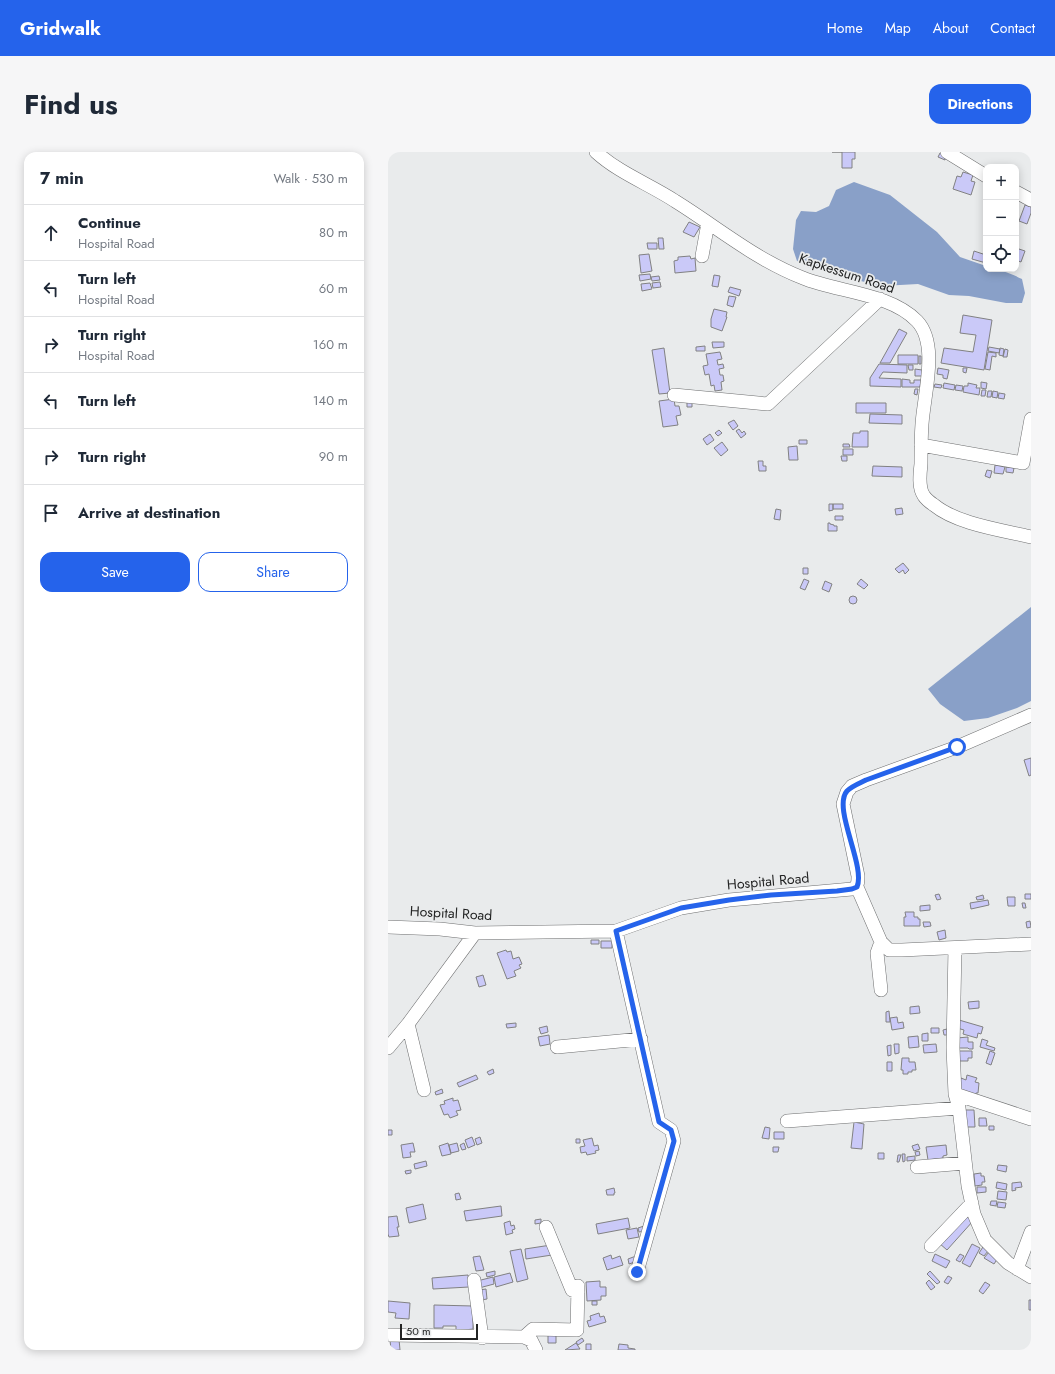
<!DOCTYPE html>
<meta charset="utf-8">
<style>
:root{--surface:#fff;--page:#f6f6f7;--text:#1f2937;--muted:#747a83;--line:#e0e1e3;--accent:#2563eb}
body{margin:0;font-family:Jost,sans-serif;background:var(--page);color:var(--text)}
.controls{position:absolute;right:12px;top:12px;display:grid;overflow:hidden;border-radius:8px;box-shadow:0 2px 10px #0003}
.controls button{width:36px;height:36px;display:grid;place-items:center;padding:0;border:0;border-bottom:1px solid var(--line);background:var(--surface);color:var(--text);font:20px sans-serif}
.scale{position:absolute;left:12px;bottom:10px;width:78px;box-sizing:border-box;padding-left:4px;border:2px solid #232424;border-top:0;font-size:11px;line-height:14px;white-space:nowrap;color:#232424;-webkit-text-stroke:3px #e9ebec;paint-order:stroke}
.stop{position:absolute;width:12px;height:12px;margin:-9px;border:3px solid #2563eb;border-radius:50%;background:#fff}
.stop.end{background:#2563eb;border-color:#fff;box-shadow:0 1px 4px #0008}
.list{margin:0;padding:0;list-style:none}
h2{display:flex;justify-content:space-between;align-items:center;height:52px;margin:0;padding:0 16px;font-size:17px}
h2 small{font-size:13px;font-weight:400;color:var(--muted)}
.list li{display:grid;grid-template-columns:26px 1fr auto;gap:12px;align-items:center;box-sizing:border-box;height:56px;padding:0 16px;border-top:1px solid var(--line)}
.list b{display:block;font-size:15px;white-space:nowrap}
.list p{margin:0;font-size:13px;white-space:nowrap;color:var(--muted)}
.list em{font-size:13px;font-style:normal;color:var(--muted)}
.actions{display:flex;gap:8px;padding:12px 16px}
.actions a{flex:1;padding:9px 0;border:1px solid var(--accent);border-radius:12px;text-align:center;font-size:14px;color:var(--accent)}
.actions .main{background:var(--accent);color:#fff}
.icon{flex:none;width:22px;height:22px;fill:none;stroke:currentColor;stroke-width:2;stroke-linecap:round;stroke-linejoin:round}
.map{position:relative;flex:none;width:643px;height:1198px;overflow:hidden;border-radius:12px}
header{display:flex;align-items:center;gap:24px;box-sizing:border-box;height:56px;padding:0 20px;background:var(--accent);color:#fff}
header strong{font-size:19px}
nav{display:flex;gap:22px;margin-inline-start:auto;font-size:14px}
.intro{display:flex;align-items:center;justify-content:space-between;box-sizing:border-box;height:96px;padding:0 24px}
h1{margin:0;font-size:28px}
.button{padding:10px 18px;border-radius:12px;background:var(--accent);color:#fff;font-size:14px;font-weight:700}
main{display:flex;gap:24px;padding:0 24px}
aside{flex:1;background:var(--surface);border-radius:12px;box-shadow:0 2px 10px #0003}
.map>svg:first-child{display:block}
</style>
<header>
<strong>Gridwalk</strong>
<nav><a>Home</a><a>Map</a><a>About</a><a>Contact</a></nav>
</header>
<div class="intro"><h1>Find us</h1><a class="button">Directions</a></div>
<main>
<aside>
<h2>7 min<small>Walk · 530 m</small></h2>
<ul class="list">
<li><svg class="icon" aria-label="ahead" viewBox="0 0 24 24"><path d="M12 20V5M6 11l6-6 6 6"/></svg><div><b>Continue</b><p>Hospital Road</p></div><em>80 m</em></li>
<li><svg class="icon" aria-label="left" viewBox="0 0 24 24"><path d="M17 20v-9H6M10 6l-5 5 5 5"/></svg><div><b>Turn left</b><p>Hospital Road</p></div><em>60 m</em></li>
<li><svg class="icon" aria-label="right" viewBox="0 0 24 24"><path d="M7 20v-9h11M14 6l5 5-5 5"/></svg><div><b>Turn right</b><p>Hospital Road</p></div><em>160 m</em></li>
<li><svg class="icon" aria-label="left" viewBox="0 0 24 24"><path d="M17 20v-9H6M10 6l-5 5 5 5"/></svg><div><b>Turn left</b></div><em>140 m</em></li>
<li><svg class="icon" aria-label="right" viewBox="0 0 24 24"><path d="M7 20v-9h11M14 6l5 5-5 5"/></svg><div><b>Turn right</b></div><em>90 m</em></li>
<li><svg class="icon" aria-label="arrive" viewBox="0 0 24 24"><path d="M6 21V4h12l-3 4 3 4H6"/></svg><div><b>Arrive at destination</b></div></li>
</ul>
<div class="actions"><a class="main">Save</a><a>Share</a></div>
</aside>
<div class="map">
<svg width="643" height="1198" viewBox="0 0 643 1198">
<rect width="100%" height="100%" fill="#e9ebec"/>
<!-- water -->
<path fill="#89a0c8" d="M466,30L502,43L549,80L572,105L598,114V117C611,117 622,121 634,127L637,141L634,151H618L581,144L561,143L530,132L494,134L464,127L439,118L422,116L409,109L405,97L408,68L413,59L428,60L441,54L448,38Z
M643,455V549L629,556L600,566L576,569L552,552L540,537Z"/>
<!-- building -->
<path fill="#cac9f8" stroke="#818182" d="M444,0H467V7H464V16H454V0Z
M552,1L558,3L557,8L550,5Z
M575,20L585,23L583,29L587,30L583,43L565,37L569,24L573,25Z
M637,53L643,55V61L639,72L631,69Z
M301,70L312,75L306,85L295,80Z
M270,86H275L276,97H271Z
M259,91H269V97H260Z
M628,96L637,99L633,110L628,108Z
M586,99L598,103V111L584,107Z
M261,102L264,119L253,121L251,103Z
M302,104L303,107L307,106L308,119L287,121L286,109L290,108V105Z
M262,122L263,127L252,129L251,123Z
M326,123L332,124L330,135L324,134Z
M271,124L272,128L264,129L263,125Z
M272,130L273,135L265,136L264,131Z
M262,131L264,137L254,139L253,132Z
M342,135L353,138L351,144L340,140Z
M341,144L348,145L345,155L339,153Z
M326,157L339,160L338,165H339L334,179L323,175V167Z
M575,163L604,168L596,218L553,211L556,196L585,200L588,183L572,181Z
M511,177L519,181L502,211H492Z
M324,190H336V195L325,196Z
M317,194V199H308V195Z
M601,195L612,197L611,201L600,199Z
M276,196L282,241L271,242L264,198Z
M612,196L616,197L615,204L611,203Z
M617,197L620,198L619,205H615Z
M332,200L334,207L329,208L330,213L335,212L336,216L331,217L332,223H335L336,229L333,230L334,238L327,239L326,233L323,234L321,222L317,223L315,214L320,213L318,202Z
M600,200L608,201V205L604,204L602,218L597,217Z
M510,203H530V212H510Z
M531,204H533V212H531Z
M491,212L519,213V221L495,220L491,226L513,227V235L482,234V226Z
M520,213H525V218H521Z
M550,216L561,218L559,227L555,226V223L549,222Z
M575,216H579L578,221L575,220Z
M527,217L534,218V224H527Z
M514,227L522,228V231H526V228H533L532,235H514Z
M593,230L599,231L598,237L593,236Z
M556,231L567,233L566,238L555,236Z
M580,231L589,233L588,236H592L591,243L575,240L576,234H580Z
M547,232L554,233L553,236L546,235Z
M568,233L575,234L574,239L567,238Z
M527,237H530L529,243L526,242Z
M594,238H598L597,244H593Z
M600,239H604L603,245H599Z
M605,239L610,240L609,246L604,245Z
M611,241L617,242L616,247L610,246Z
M286,247L287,254H291L293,263L288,264L290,273L275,275L271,249Z
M299,249H304V255H299Z
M468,251H498V261H468Z
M482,262L514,263V272L481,271Z
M346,268L350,274L345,278L340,271Z
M351,277L354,281L356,279L358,282L353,286L348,279Z
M331,278L334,281L330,284L327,281Z
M472,279H480V295H464L465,281H472Z
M322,282L326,288L319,293L315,287Z
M411,288H419V292H411Z
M334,290L340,298L333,304L326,296Z
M455,292H461L462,295H455Z
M409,294L410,308H401L400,295Z
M455,297H465V303H455Z
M453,304H459V309H454Z
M370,309H375V314H378V319H371Z
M607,313L617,315L615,322L606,321Z
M485,314L514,315V325L484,324Z
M618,315L626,316L625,321L618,320Z
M599,318L604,319L602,326L597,324Z
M441,352H445V358L441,359Z
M445,352H455V357H445Z
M514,356L515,362L508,363L507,357Z
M388,357L393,358L392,368L386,367Z
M447,364H455V368H447Z
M440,371H442V372L446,373V374H449V379H440Z
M515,411L521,418L517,422L515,418L511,421L507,417Z
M415,416H420V422H415Z
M416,427L421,429L417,438L412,436Z
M473,427L480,433L476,437L469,432Z
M437,429L444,432L441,440L434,437Z
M461 448a4 4 0 1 1 8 0a4 4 0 1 1-8 0Z
M643,606V623L641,624L636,608Z
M551,742L553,747L549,748L547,743Z
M637,742H643V747H637Z
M595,743L596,747L589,748L588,745Z
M619,745H627V754H620Z
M600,748L601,753L583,757L582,751Z
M634,751H637L638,756H635Z
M542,753V758L532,759V754Z
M517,760H526V765H530V767H532V774H516V765H518Z
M642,769L643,775L639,776L638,770Z
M535,770H542L543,774L536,775Z
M557,778L558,786L551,788L549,780Z
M203,788H211V792H203Z
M213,789H224V796H213Z
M118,798L119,800L123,799L125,807L131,805L134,812L131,813L133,816L126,819L128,824L119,827L109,801Z
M95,823L98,833L91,835L88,825Z
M591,849V856L581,857L580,850Z
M531,854L532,861L522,862V855Z
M501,859L502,870H498V860Z
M509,865L510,871L515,870L516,876L504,878L502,866Z
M571,868L595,875L593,882L590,881L589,886L575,882L576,878L569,876Z
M128,871V875L119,876L118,872Z
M159,874L160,880L153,882L151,876Z
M543,876H551V881H543Z
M559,877V883H556L555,878Z
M540,881V889H534V882Z
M161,883L162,892L152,894L150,885Z
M530,884L531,895L521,896L520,885Z
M580,885V890H585V897H581L580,896H569V886Z
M594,887L600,889L598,893L607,896L606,899L592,895Z
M506,892H511V901L507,902Z
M548,892L549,900L536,901L535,893Z
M503,893V903L500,904L499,894Z
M571,899H584V906H580V909H571Z
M602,899L607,901L603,913L598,911Z
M514,906H521V910H527L528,918H524V920H520V922H515V918H513Z
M499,910H504V919H499Z
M105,917L106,921L101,923L99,920Z
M88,923L90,927L71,935L69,931Z
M579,923L589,926L587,930L591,931L590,941H588L587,944L572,939L571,935L573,926L578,928Z
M54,937L55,941L48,943L47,940Z
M65,946V949L70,948L73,958L68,959L70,963L62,966L60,962L56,963L52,953L57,952L56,949Z
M577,958H586L587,975H578Z
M591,966H598L599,974H591Z
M466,970L476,972L474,997L463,996Z
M601,974H606V978H601Z
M377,975L382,976L381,987L374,986Z
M0,978H4V983H0Z
M386,980H396V987H386Z
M84,985L87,993L80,996L77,988Z
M92,985L94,991L89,993L87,987Z
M204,986L206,994L210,993L211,998L207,999L208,1001L199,1003L198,1000L193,1001L192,995L197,994L195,988Z
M188,987H192V991H188Z
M25,991L27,1000H22L23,1005L15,1006L13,993Z
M60,991L63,1002L54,1004L51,994Z
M69,991L71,999L63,1001L61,993Z
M76,991L78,997L74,998L72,993Z
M530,992L532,997L526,999L524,994Z
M558,993L559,1003L555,1004V1006L540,1008L538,995Z
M385,995H391L390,1000H385Z
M531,999L532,1003L528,1004L527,1000Z
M490,1001H496V1007H490Z
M514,1002H517V1009L515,1010Z
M510,1003H513L511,1010H509Z
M527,1004V1008L519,1009V1005Z
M38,1009L39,1014L27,1017L26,1012Z
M610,1013L619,1014L618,1020L609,1018Z
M23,1018V1021L18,1022L17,1019Z
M593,1021V1024H596L597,1030H594V1033L587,1034L586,1022Z
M609,1030L619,1032L618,1038L608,1036Z
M633,1030L634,1035L627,1036L628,1038L624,1039V1031Z
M589,1035H598V1040L589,1041Z
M226,1036L227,1041H226V1043H219L218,1038Z
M610,1039L619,1040L618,1048L609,1047Z
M71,1041L73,1047L68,1048L67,1042Z
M603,1049H609L608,1054L602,1053Z
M610,1050L618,1051L617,1056L609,1055Z
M35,1052L38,1067L21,1071L18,1056Z
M113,1054L114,1064L78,1069L76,1059Z
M577,1062L585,1069L559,1098L551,1091Z
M9,1064L11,1075H9L11,1084L1,1085L0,1082V1065Z
M240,1066L242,1076L210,1082L208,1072Z
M153,1067V1071L147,1072V1068Z
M122,1069L123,1074L126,1073L127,1077L124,1078L125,1081L118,1083L116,1071Z
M256,1074L257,1079L251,1080L250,1076Z
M249,1076L251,1085L240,1087L238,1078Z
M584,1092L592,1096L582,1115L574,1111Z
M163,1093L164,1103L138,1107L137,1097Z
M595,1095L600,1099L596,1104L591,1101Z
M133,1097L140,1127L129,1130L122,1099Z
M601,1100L610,1106L606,1112L596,1106Z
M547,1102L562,1109L558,1116L544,1109Z
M572,1102L576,1104L572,1110L568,1108Z
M223,1103L224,1107L232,1104L235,1113L219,1118L215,1106Z
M92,1104L96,1118L88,1119L85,1105Z
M248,1104L250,1109L241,1112L240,1107Z
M107,1119V1123L99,1125L98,1121Z
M542,1119L552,1130L549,1132L539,1122Z
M122,1121L125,1130L108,1135L106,1125Z
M80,1123L81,1135L45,1137L44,1126Z
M560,1124L564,1126L560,1132L556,1130Z
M105,1125L106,1132L91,1136L89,1129Z
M541,1128L547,1135L543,1138L538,1131Z
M212,1129V1135H218V1144H213V1148L199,1149L198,1130Z
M597,1130L602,1133L595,1142L591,1139Z
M98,1137L99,1147L93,1148L91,1138Z
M641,1148H643V1158H641Z
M0,1149L22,1151L21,1167L7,1166L8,1161L0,1160Z
M204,1149H209V1153H204Z
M46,1153L85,1154V1177L68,1179V1174H55V1176H46Z
M211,1161L212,1165L216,1164L218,1170L201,1175L199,1169L203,1168L202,1164Z
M160,1183H168V1191H160Z
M194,1186L196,1189L190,1193L188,1190Z
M11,1187L12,1198H3L2,1188Z
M188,1191L192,1197L177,1198Z
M198,1192H203V1198H198Z
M231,1192L240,1193V1196L247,1197V1198H230Z"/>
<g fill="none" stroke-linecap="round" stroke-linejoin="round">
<!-- minor casing -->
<g stroke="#6e6f70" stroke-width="14">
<path id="minor" d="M208,0C231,21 261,32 287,49C329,75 368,108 415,126C449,140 502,141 529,169C551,192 536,242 534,272C533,285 533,298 533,312C532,321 530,336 536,344C538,347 543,351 546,353C569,372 614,378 643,385
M559,0L598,24
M628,40L643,48
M314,104L320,71
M286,243L380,252L492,147
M533,293L635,311L643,267
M469,735L493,790L501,798H514L643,792
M0,775L52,777L87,781L228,779L293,756L341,748L464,737C470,734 470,731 470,724L455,652L459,640L464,634L478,628L569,595L643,563
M228,779L271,970L283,978L286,989L249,1120
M493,790L489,801L493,838
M567,796L565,896L567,942L571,956L580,1034L586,1062L597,1088L620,1111L643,1125
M20,872L36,938
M169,895L253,887
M0,896L20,872L87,781
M567,942L643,967
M399,969L571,956
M529,1015L577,1011
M158,1075L184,1138L190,1140
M543,1094L584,1051
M629,1117L643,1080
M86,1128L94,1186
M0,1183L136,1185L143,1188L148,1198
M136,1185L145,1177L189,1178L190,1134"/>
</g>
<!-- minor -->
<use href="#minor" stroke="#fff" stroke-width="13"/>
</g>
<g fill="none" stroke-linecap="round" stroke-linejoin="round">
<!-- route -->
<path stroke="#2563eb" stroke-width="5" d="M249,1120L286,989L283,978L271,970L228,779L293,756L341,748L383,743L449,739L464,737L469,735C478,714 444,656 459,639C464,634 472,631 478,628L569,595"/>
</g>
<g text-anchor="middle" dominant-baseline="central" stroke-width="3.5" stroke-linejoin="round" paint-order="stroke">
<!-- street labels -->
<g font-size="14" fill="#232424" stroke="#e9ebec">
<text transform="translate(459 121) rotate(18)">Kapkessum Road</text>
<text transform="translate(380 729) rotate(-5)">Hospital Road</text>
<text transform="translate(63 761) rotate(3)">Hospital Road</text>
</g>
</g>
</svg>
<div class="controls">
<button>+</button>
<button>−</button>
<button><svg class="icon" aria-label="locate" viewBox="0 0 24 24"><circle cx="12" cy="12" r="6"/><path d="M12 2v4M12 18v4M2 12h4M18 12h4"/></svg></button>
</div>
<div class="scale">50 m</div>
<div class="stop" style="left:569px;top:595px"></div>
<div class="stop end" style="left:249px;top:1120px"></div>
</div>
</main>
